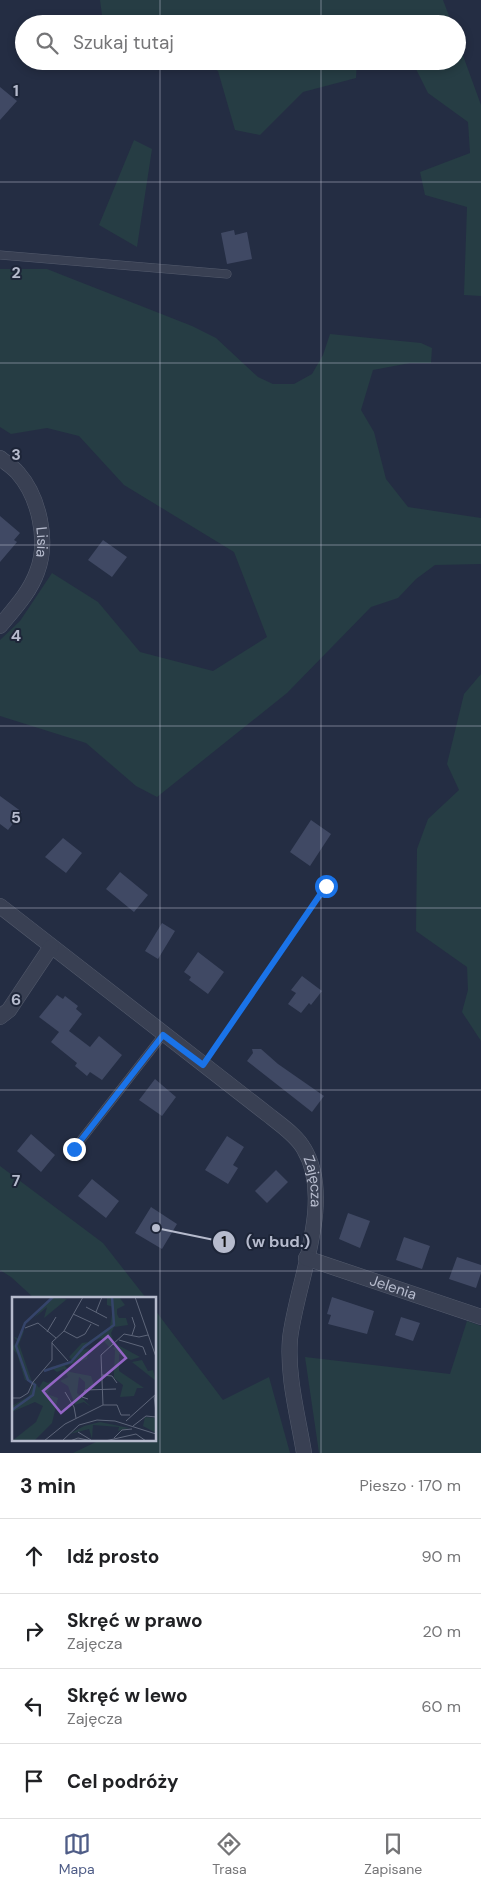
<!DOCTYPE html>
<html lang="pl">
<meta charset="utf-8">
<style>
:root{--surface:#fff;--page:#f2f2f2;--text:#202124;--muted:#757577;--line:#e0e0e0;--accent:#4f5d87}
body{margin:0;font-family:"DM Sans",sans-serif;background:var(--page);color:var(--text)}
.stop{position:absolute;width:15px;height:15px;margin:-11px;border:4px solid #1a73e8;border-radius:50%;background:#fff}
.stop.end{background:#1a73e8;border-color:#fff;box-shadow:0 1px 5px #0008}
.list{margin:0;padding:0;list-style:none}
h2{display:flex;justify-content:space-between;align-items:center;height:65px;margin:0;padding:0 20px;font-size:21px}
h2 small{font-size:16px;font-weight:400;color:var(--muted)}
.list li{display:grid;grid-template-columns:32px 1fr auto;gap:15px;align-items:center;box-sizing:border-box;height:75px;padding:0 20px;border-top:1px solid var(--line)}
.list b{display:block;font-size:19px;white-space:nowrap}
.list p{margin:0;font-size:16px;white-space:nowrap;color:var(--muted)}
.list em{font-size:16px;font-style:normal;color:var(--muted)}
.icon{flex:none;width:28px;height:28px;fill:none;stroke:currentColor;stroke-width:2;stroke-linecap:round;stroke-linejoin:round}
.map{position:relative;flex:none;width:481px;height:1453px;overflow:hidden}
.search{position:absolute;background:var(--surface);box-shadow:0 2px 8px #0003;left:15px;right:15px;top:15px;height:55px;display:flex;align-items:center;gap:12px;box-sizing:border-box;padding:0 18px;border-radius:28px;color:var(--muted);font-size:19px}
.sheet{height:365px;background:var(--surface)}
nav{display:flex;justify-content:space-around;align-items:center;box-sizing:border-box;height:70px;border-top:1px solid var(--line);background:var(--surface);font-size:14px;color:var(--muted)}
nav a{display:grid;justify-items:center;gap:2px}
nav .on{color:var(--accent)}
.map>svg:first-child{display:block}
</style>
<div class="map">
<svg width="481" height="1453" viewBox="0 0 481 1453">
<rect width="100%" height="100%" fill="#242d43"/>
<!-- green -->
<path fill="#263d44" d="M100,0H443L452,24H106L103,23Z
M457,39L481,105V296L464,295L467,207L425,195L420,172L470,153L468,122L428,93L412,61H457Z
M200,61H357L356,78L303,92L260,135L235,130L218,71Z
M134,140L152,149L137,247L99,225Z
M0,269H47L192,326L216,338L258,377L273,384H294L312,374L323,355L330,334L421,343L432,348L431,363H410L373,370L361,410L374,432L386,479L408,507L481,518V564L435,565L416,579L398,598L371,607L287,693L157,797L136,786L86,743L0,716V640L20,621L52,573L98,602L140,652L213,671L267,637L234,552L124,485L79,436L47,428L11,434L0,427Z
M481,674V1041L462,1012L468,990L467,967L416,931L417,849L428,819L459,790L447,764L464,694Z
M0,1166L103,1243L146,1298H34L11,1277L0,1270Z
M155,1310L223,1400L269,1377L290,1453H73L102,1439H155Z
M467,1321L481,1326V1453H319L305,1357L450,1374Z"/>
<!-- building -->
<path fill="#404964" d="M0,87L17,101L0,120Z
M234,230L235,235L247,232L252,259L227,264L221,233Z
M0,516L20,533L14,540L17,542L0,562Z
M103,540L127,557L112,577L88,560Z
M0,796L22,812L8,830L0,824Z
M311,820L331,834L310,866L290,852Z
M63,838L82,853L66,873L45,857Z
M120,872L148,895L134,912L106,889Z
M162,923L175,931L158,959L145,951Z
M198,952L224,972L208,994L189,980L191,977L184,972Z
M302,976L322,991L311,1005L309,1003L301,1013L288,1004L296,993L291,990Z
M57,995L63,999L65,996L78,1006L76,1009L82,1014L69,1031L90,1047L99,1036L122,1055L102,1080L90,1072L87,1076L75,1066L77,1063L51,1042L59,1032L39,1017Z
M252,1049H261L278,1064L324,1096L312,1112L247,1061L253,1053Z
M155,1079L176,1097L162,1116L139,1100Z
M31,1134L55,1155L41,1172L17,1151Z
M227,1136L244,1147L233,1165L238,1168L228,1184L205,1170Z
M276,1170L288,1182L267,1203L255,1191Z
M92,1179L119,1201L106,1218L78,1196Z
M151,1207L177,1224L162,1249L135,1233Z
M348,1213L370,1221L360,1248L339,1239Z
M404,1237L430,1246L422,1269L396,1260Z
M457,1257L481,1265V1273L476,1288L449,1279Z
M332,1297L374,1311L367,1334L328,1324L331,1315L327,1314Z
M401,1317L420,1323L413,1341L395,1335Z"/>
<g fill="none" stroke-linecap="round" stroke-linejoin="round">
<!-- service casing -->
<g stroke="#545b6d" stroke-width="9">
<path id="service" d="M0,255L227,274
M74,1149L163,1035"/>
</g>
<!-- minor casing -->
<g stroke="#545b6d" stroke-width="16">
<g id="minor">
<path id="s1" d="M0,458C6,463 13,467 18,473C39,497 49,541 37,572C30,592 14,609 0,626"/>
<path id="s2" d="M0,906L271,1117C282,1126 297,1136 304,1149C335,1200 296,1284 290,1339C287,1377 298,1416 304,1453"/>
<path d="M0,1017L9,1010L51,947"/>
<path id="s3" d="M306,1258L481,1317"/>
</g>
</g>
<!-- path -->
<path stroke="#445a61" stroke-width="3" stroke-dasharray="4 4" stroke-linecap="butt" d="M212,1052L326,886"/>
<!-- service -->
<use href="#service" stroke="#394053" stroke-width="8"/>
<!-- minor -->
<use href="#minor" stroke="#394053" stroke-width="15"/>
</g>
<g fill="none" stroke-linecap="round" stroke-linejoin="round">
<!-- route -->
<path stroke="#1a73e8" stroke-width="6" d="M74,1149L163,1035L203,1065L326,886"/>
</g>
<!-- grid -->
<path fill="none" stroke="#b6bbcd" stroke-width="1" stroke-opacity="0.55" d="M160,0V24M321,0V24M160,61V1453M321,61V1453M0,182H481M0,363H481M0,545H481M0,726H481M0,908H481M0,1090H481M0,1271H481"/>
<g text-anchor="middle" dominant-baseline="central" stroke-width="4" stroke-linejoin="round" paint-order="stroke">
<!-- street labels -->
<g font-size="15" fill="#b6bbcd" stroke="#1d2538">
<text stroke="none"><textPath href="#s1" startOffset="98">Lisia</textPath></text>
<text stroke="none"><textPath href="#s2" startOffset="424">Zajęcza</textPath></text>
<text stroke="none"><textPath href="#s3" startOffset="92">Jelenia</textPath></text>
</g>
</g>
<!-- overview -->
<g transform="translate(12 1297)">
<rect width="144" height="144" fill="#242d43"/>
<path d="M36,0L55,2L32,21L35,10L22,21L38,2ZM95,0H107L113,8L105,12V17L107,21H114L116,28L102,30L99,36L102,47L98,51L89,41L81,44L70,53L77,52L75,62L53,69L58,75L79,79L83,91L73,92V85L67,80L65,96L79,110L72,105L63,108L56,89L48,84L56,80L52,72L45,75L38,70L58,66L60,63L57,60L70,46L76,45L98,30L101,10L95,8ZM9,34H12L7,47L20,85L13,83L5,57L0,51L5,44L2,40L6,41ZM104,47L128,60L119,63L107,57V74L132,91H125L122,99L108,100L111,88L102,81V75L103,53L101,52ZM130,63L136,74L141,73L144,84L120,65ZM43,82L35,97L46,101L40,126L22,144H0L24,125L31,109L23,105L0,115V109L17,99L22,84L27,91L31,84L36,86ZM133,120L144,121V136L131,129ZM88,125L117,131L106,134L107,130L81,128L80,142L77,132L58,137L72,129Z" fill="#263d44"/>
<path fill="none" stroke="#35446a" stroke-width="2.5" d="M32,74L59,65L72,50L102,28L100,0M0,113L21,98L23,88L16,83L4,49L13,26L41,0"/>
<path fill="none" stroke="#5e667a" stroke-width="1" d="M123,0L144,60M74,10L95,21M84,15L90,0M61,17L87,29M120,20L123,29L120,38M13,31L26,26L44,41M52,34L65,41L73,37L79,27M35,35L44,20M107,43L131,50L134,58M40,46L56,64M90,78L100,79L105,86M53,95L62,110L64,121M142,99L144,115M0,101H8L16,96L21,85L40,63V45L52,34L71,0M76,102L70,100L73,93L104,92M91,108L89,58L112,37L127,40L136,38M114,124L144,97M121,129L134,119L144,120M66,135L79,143M102,141L110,133L120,132M32,144L53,127L91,108H105L109,118H118M50,144L67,128L85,123L103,124L144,137M58,144L66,141L80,144M93,144L124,137L134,144"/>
<path fill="#9365c5" fill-opacity="0.15" stroke="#9365c5" stroke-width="2.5" d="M96,39L114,61L49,116L31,94Z"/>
<rect width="144" height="144" fill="none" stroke="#b6bbcd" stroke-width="2.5"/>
</g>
<g font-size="16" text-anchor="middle" font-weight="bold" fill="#b6bbcd" stroke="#1d2538" stroke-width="4" stroke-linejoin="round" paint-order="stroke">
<text x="16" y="96">1</text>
<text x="16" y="278">2</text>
<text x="16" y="460">3</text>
<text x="16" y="641">4</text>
<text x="16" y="823">5</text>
<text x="16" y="1005">6</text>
<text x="16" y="1186">7</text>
</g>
<!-- callouts -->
<path fill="none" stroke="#b6bbcd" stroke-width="2" d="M156 1228L224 1242"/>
<g fill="#b6bbcd" stroke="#1d2538" stroke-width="2">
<circle cx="156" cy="1228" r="5"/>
<circle cx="224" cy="1242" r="12"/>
</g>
<g font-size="15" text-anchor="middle" font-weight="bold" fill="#111">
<text x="224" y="1247">1</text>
</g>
<g font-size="16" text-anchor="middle" font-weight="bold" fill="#b6bbcd" stroke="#1d2538" stroke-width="4" stroke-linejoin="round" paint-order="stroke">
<text x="278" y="1247">(w bud.)</text>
</g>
</svg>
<div class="stop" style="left:326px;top:886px"></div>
<div class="stop end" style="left:74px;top:1149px"></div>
<div class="search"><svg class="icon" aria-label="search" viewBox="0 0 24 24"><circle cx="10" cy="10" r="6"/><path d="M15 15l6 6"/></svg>Szukaj tutaj</div>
</div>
<section class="sheet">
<h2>3 min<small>Pieszo · 170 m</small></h2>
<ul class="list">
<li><svg class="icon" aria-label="ahead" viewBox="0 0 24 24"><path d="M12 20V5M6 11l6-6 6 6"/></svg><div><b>Idź prosto</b></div><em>90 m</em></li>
<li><svg class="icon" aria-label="right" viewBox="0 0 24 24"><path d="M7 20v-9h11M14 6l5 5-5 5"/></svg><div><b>Skręć w prawo</b><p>Zajęcza</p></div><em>20 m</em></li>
<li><svg class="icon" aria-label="left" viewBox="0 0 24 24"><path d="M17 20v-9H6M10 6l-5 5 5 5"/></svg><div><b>Skręć w lewo</b><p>Zajęcza</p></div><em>60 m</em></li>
<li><svg class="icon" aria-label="arrive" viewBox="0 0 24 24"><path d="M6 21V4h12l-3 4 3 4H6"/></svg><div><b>Cel podróży</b></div></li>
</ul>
</section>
<nav>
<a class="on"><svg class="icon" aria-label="map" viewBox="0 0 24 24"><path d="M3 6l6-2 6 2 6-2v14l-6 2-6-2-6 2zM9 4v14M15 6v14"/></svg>Mapa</a>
<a><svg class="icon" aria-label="directions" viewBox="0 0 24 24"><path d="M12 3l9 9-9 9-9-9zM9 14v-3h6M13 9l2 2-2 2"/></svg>Trasa</a>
<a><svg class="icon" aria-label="saved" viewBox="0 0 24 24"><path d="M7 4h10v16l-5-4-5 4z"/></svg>Zapisane</a>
</nav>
